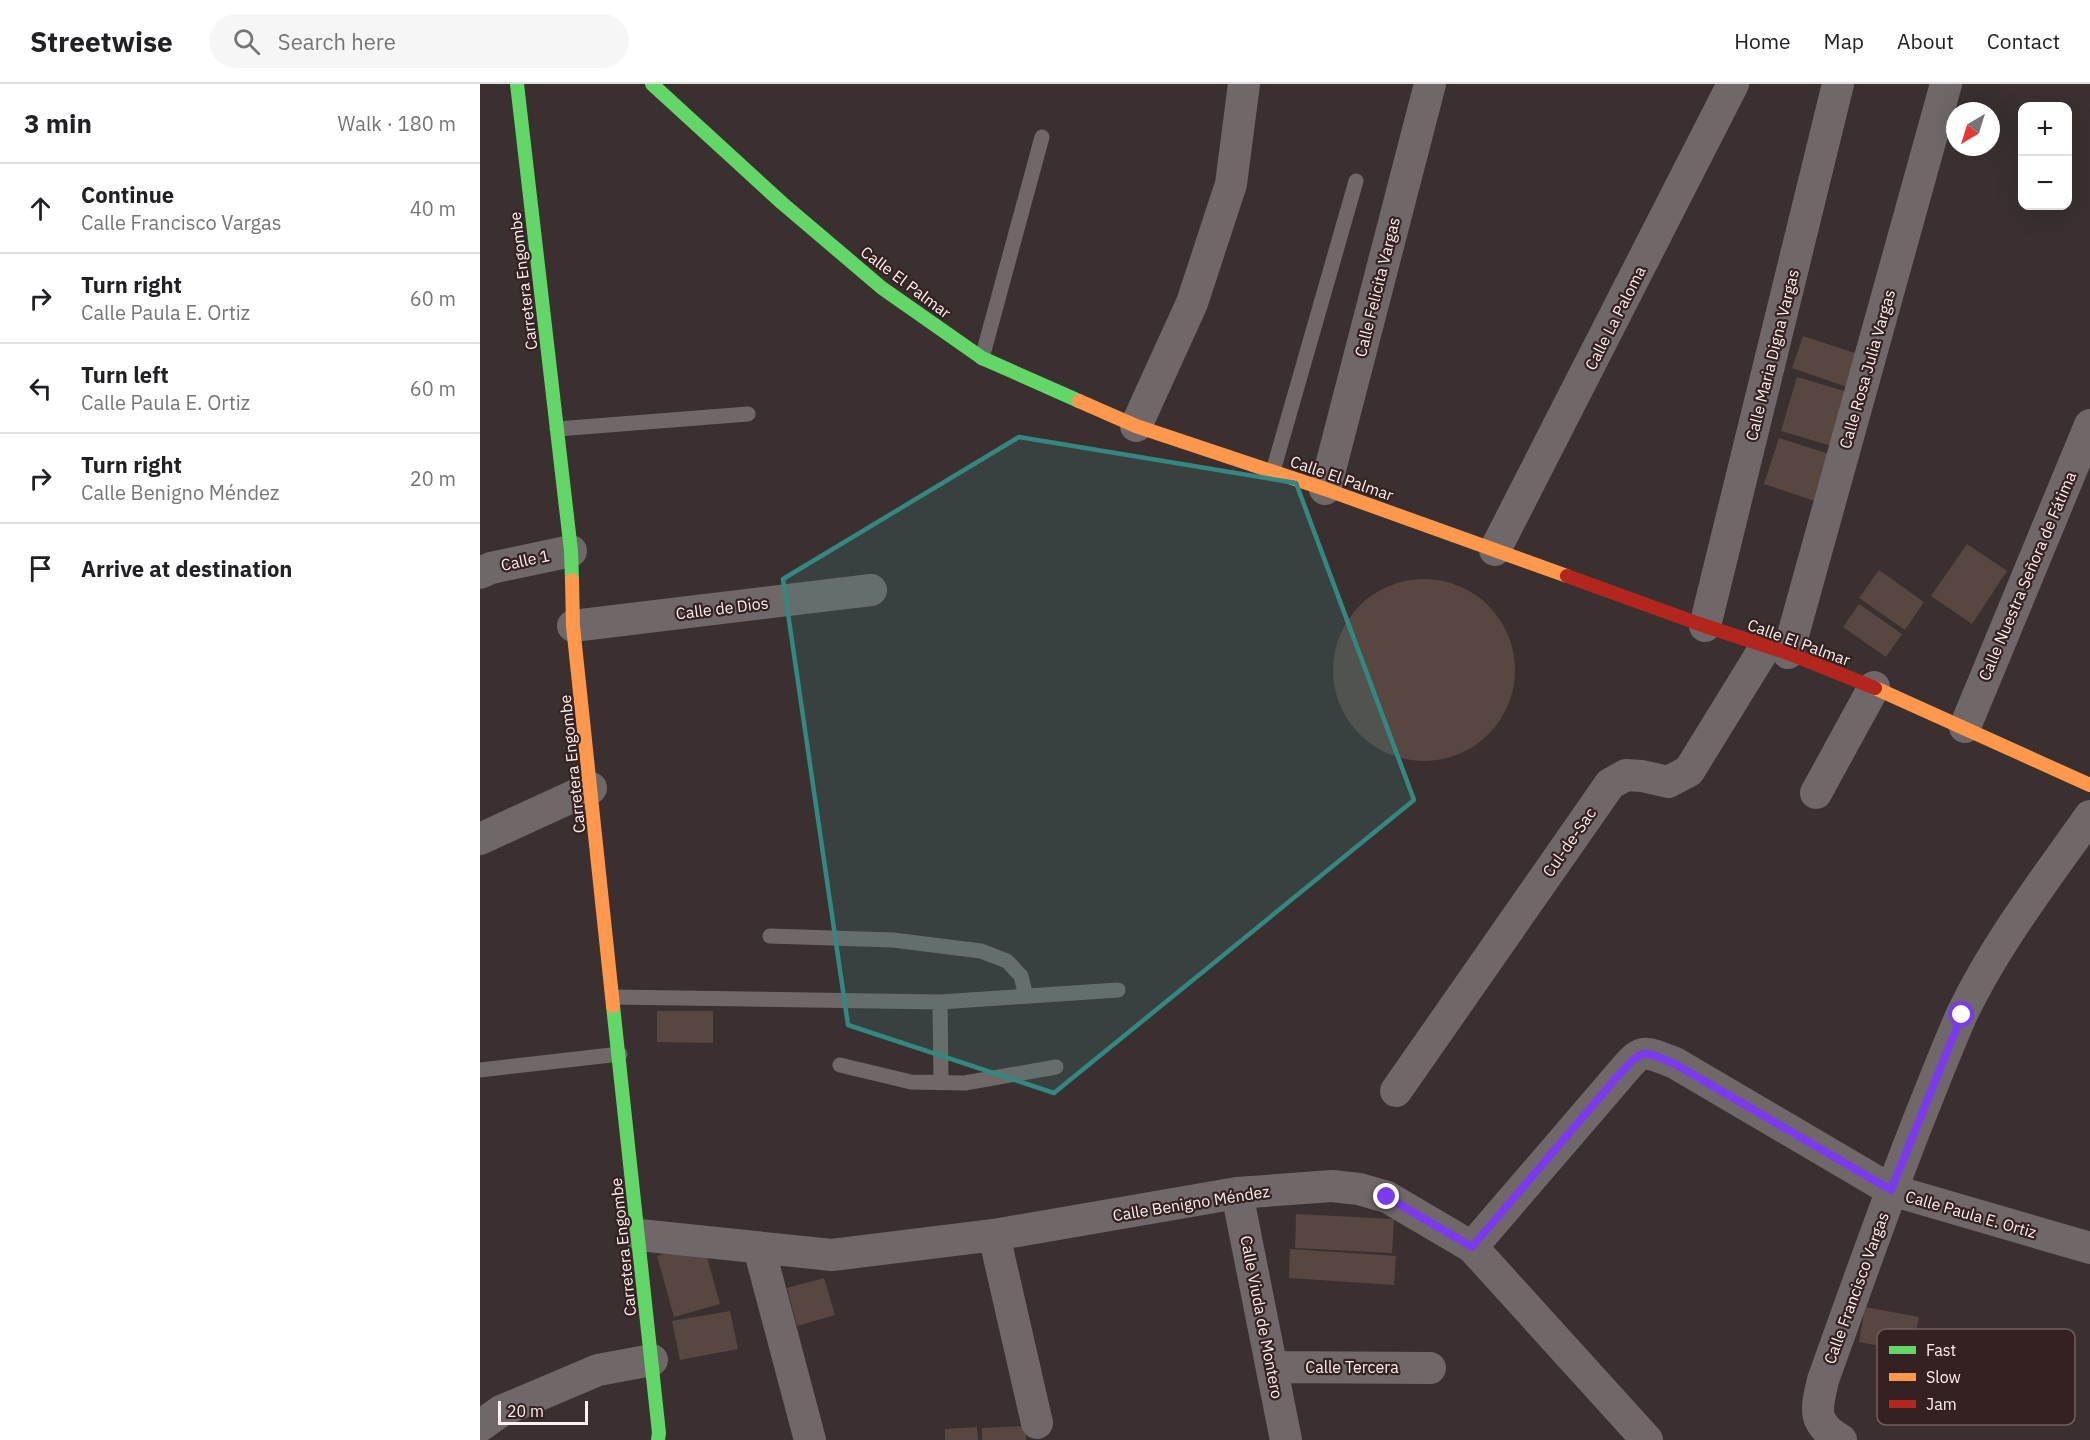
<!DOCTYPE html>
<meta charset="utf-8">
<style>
:root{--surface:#fff;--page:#f6f6f6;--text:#202124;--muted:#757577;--line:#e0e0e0}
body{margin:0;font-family:"IBM Plex Sans",sans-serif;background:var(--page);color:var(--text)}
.controls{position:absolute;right:18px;top:18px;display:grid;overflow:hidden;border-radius:12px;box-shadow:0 6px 24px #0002}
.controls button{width:54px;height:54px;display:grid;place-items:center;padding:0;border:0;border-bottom:2px solid var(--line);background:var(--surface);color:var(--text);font:30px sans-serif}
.compass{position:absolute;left:1466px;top:18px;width:54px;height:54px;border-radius:50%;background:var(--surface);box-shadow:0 6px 24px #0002;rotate:218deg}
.scale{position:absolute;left:18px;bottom:15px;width:90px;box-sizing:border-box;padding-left:6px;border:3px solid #fef0f0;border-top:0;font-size:16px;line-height:21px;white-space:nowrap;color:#fef0f0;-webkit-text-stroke:4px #352121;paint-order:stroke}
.stop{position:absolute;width:18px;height:18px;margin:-14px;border:4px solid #7c3aed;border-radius:50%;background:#fff}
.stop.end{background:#7c3aed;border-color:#fff;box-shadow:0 2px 6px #0008}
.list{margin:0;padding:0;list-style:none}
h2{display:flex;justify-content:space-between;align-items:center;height:78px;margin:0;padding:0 24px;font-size:26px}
h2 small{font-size:20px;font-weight:400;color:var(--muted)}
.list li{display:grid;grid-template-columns:39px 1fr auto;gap:18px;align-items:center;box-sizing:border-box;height:90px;padding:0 24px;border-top:2px solid var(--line)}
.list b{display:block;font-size:22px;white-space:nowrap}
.list p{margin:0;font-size:20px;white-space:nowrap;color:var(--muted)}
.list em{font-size:20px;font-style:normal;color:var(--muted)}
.icon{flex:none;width:33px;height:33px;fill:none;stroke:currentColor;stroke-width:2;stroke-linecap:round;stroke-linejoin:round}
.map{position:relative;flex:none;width:1610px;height:1356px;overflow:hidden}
header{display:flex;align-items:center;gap:36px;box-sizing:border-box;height:84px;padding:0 30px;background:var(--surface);border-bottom:2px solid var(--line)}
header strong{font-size:28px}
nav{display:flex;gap:33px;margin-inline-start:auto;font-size:21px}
.search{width:420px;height:54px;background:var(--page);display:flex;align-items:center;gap:15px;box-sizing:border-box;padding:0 21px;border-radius:33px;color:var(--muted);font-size:22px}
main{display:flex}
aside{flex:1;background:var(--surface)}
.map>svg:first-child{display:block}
</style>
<header>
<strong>Streetwise</strong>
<div class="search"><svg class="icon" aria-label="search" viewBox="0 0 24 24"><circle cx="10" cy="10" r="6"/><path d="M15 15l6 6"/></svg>Search here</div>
<nav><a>Home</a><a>Map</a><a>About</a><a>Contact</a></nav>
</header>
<main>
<aside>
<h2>3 min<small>Walk · 180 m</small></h2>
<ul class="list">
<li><svg class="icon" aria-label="ahead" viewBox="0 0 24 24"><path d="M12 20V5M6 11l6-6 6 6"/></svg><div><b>Continue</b><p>Calle Francisco Vargas</p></div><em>40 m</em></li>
<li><svg class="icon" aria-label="right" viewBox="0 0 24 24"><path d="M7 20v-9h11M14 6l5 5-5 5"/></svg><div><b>Turn right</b><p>Calle Paula E. Ortiz</p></div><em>60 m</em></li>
<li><svg class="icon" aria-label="left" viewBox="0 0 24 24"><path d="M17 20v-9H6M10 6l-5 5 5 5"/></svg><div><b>Turn left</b><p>Calle Paula E. Ortiz</p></div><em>60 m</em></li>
<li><svg class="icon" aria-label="right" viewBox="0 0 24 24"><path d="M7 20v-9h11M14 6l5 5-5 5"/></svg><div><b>Turn right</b><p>Calle Benigno Méndez</p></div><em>20 m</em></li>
<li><svg class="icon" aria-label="arrive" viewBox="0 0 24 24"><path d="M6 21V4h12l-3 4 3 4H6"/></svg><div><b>Arrive at destination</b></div></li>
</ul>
</aside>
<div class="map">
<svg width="1610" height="1356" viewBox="0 0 1610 1356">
<rect width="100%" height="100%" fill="#3a3030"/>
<!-- building -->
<path fill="#584641" d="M1323,252L1384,272L1373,305L1312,284Z
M1317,293L1371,309L1355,363L1301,347Z
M1299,354L1352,371L1338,418L1284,400Z
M1487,460L1527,487L1492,540L1451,512Z
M1399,486L1444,518L1425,546L1379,514Z
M853 586a91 91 0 1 1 182 0a91 91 0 1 1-182 0Z
M1379,520L1422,550L1406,573L1363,543Z
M177,927H233V959L177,958Z
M816,1130L914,1135L912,1169L815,1164Z
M223,1159L240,1220L194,1233L177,1172Z
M810,1165L916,1172L914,1201L809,1194Z
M344,1194L355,1231L317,1242L307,1204Z
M1385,1223L1439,1233L1432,1268L1379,1258Z
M250,1227L258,1265L200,1276L192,1237Z
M546,1342V1356H502V1344Z
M497,1343L498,1356H465V1345Z"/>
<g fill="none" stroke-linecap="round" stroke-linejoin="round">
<!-- lane -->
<path stroke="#706868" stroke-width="15" d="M502,274L562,53
M77,345L268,330
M793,387L876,97
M290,852L413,856L501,867L527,877L541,892L546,912
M134,913L460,918L638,906
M460,918L461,999
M360,981L431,998L485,999L576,983
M0,986L140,970"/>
<!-- street -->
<path stroke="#706868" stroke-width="32" d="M656,342L712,219L751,100L764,0
M845,405L950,0
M1015,466L1253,0
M0,489L11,484L91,467
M93,542L391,506
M1225,542L1358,0
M1308,569L1466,0
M1485,643L1610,341
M1336,709L1394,603
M0,755L111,704
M916,1007L1130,700L1146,691L1162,692L1188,698L1209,687L1286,562
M757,1109L806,1356
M159,1151L352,1171L514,1151L757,1109L852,1102L879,1105L907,1113L992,1163L1167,1356
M514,1151L557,1339
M992,1163L1138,993C1162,965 1160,965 1195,979L1411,1106L1610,1164
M279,1164L330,1356
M793,1283L950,1284
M0,1342L21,1327L118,1286L172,1276
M1361,1356C1332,1339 1336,1326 1343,1296C1374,1210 1404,1124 1437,1040C1452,1003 1466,966 1482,930C1516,859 1565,796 1610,732"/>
<!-- fast -->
<path stroke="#63d668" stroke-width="14" d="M37,0L91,467L92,496
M172,0L302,119L402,204L502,274L599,317
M133,922L179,1349L178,1356"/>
<!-- slow -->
<path stroke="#ff974d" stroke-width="14" d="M599,317L656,342L845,405L1087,492
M92,496L93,542L133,922
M1395,604L1610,701"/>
<!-- jam -->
<path stroke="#b3261e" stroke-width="14" d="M1087,492L1225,542L1308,569L1395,604"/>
</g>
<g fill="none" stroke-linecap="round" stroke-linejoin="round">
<!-- route -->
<path stroke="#7c3aed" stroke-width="8" d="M907,1113L992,1163L1137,993C1163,965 1160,965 1195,980L1411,1106L1482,931"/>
</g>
<!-- marked area -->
<path fill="#338882" fill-opacity="0.2" stroke="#338882" stroke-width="4.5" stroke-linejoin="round" d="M539,353L816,399L934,716L574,1009L368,941L303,495Z"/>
<g text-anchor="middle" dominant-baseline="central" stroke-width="4.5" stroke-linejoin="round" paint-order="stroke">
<!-- street labels -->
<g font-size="16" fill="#fef0f0" stroke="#352121">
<text transform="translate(43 197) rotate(-97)">Carretera Engombe</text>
<text transform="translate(426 198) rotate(37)">Calle El Palmar</text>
<text transform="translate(897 203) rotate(-76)">Calle Felicita Vargas</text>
<text transform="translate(1135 234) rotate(-63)">Calle La Paloma</text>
<text transform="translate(1292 271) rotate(-76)">Calle Maria Digna Vargas</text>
<text transform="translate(1387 285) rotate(-74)">Calle Rosa Julia Vargas</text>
<text transform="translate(862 394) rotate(19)">Calle El Palmar</text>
<text transform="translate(45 476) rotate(-12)">Calle 1</text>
<text transform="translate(1547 492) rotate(-67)">Calle Nuestra Señora de Fátima</text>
<text transform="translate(242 524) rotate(-7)">Calle de Dios</text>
<text transform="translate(1319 558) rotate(20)">Calle El Palmar</text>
<text transform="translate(92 680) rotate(-96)">Carretera Engombe</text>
<text transform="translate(1089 758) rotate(-55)">Cul-de-Sac</text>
<text transform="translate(711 1119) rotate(-9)">Calle Benigno Méndez</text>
<text transform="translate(1491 1130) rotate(16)">Calle Paula E. Ortiz</text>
<text transform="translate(143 1163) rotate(-96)">Carretera Engombe</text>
<text transform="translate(1376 1204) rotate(-70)">Calle Francisco Vargas</text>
<text transform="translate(782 1233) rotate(79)">Calle Viuda de Montero</text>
<text x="872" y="1283">Calle Tercera</text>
</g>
</g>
<!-- legend -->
<rect x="1397" y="1245" width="198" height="96" rx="9" fill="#352121" stroke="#715f5f" stroke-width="1.5"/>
<rect x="1409" y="1262" width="27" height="8" fill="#63d668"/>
<rect x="1409" y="1289" width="27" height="8" fill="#ff974d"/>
<rect x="1409" y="1316" width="27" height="8" fill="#b3261e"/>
<g font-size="16" fill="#fef0f0">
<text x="1446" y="1272">Fast</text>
<text x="1446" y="1299">Slow</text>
<text x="1446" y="1326">Jam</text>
</g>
</svg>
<div class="controls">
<button>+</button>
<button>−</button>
</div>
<svg class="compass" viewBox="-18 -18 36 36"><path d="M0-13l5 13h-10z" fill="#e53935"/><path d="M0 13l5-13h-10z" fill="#757577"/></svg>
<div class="scale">20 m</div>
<div class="stop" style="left:1482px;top:931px"></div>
<div class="stop end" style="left:907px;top:1113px"></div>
</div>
</main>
